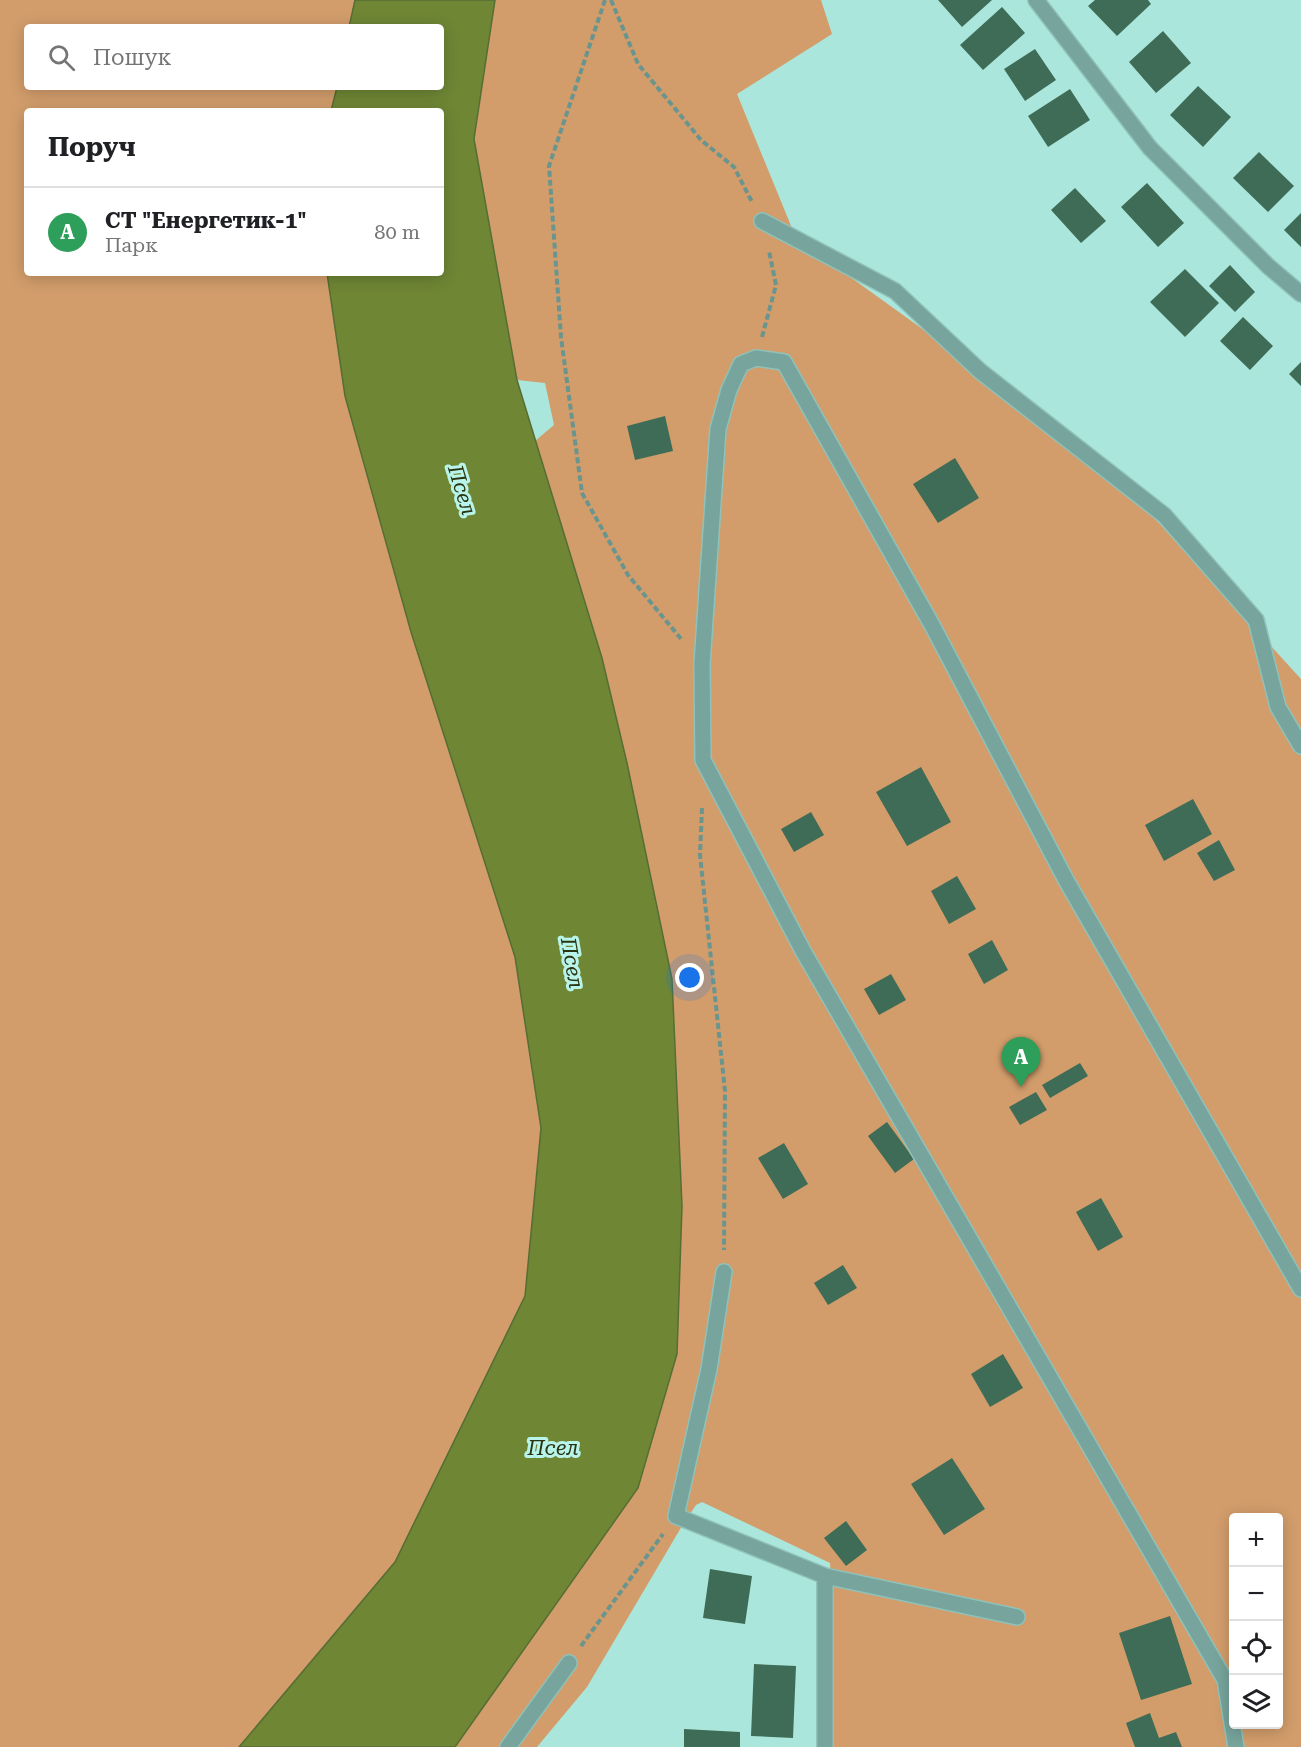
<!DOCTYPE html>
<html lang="uk">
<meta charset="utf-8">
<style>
:root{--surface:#fff;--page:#f2f2f2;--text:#202124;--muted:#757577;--line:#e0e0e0;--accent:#a71653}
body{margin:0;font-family:"Roboto Serif",serif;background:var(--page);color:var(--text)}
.controls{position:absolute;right:18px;bottom:18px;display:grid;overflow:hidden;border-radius:6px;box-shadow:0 3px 15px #0003}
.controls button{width:54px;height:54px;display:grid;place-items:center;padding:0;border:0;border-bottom:2px solid var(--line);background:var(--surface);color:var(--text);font:30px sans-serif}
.you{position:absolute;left:690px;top:978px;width:21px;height:21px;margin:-15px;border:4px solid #fff;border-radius:50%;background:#1a73e8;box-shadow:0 0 0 9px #1a73e833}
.badge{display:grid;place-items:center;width:39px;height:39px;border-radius:50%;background:var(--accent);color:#fff;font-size:20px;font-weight:700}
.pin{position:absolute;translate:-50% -50px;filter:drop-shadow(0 2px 3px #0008)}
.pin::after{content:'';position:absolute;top:32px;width:21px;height:18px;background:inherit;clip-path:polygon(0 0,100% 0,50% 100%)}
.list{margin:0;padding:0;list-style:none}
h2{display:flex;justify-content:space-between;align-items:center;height:78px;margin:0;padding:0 24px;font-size:26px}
h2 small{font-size:20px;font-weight:400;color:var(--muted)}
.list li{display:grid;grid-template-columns:39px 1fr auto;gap:18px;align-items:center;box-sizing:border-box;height:90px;padding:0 24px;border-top:2px solid var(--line)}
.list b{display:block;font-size:22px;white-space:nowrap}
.list p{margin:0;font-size:20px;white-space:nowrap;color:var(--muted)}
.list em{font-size:20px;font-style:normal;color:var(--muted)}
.icon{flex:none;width:33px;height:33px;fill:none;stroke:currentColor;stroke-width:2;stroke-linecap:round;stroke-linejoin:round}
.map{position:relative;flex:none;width:1301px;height:1747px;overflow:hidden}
.search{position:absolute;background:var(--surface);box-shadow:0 3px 15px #0003;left:24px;top:24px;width:420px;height:66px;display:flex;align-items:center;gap:15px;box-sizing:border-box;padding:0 21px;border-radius:6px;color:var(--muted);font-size:22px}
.panel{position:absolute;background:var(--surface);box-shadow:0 3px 15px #0003;left:24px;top:108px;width:420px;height:168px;border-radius:6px}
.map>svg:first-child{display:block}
</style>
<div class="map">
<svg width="1301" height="1747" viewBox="0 0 1301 1747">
<rect width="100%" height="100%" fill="#abe6dc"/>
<!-- green -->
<path fill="#d29d6b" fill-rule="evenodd" d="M0,0H355L349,27H27V87H337L331,111H27V273H327L345,396L411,632L515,957L541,1128L525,1296L395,1562L239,1747H0Z
M495,0H821L832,34L737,94L796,238L1095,453L1301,679V1747H833L834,1631L830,1563L702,1502L696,1505L679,1531L587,1687L537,1747H455L638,1488L677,1354L682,1206L672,979L627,763L602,658L535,441L554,425L545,383L517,380L474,139ZM1234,1518H1278V1724H1234Z"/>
<!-- water -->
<path fill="#6f8635" stroke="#566d34" stroke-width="1.5" d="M355,0H495L474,139L517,380L602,658L627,763L672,979L682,1206L677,1354L638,1488L455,1747H239L395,1562L525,1296L541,1128L515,957L411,632L345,396L327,273H441V111H331L337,87H441V27H349Z"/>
<!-- building -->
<path fill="#3e6c57" d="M938,0H992L962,27Z
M1095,0H1148L1151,4L1117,36L1088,6Z
M1002,7L1025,33L983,70L960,45Z
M1163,31L1191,63L1156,93L1129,62Z
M1035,49L1056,80L1025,101L1004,69Z
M1198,86L1231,117L1203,147L1170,115Z
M1070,89L1090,120L1048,147L1028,116Z
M1259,152L1294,186L1268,212L1233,178Z
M1147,183L1184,223L1158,247L1121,207Z
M1075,188L1106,221L1081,243L1051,210Z
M1301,213V247L1284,230Z
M1230,265L1255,292L1235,312L1209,286Z
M1185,269L1219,303L1185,337L1150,302Z
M1243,317L1273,346L1250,370L1220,341Z
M1301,362V386L1289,374Z
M665,416L673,451L635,460L627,426Z
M955,458L979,498L938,523L913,484Z
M921,767L951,822L907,846L876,792Z
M1193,799L1212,834L1164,861L1145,825Z
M811,812L824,835L794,852L781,829Z
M1219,840L1235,870L1214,881L1197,853Z
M957,876L976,909L949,924L931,891Z
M992,940L1008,970L984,984L968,954Z
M891,974L906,1000L879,1015L864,989Z
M1080,1063L1088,1076L1050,1098L1042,1085Z
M1036,1092L1047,1110L1020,1125L1009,1107Z
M887,1122L914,1159L895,1173L868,1136Z
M784,1143L808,1184L783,1199L758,1158Z
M1101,1198L1123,1237L1098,1251L1076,1212Z
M843,1265L857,1288L828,1305L814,1283Z
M1003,1354L1023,1388L990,1407L971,1374Z
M952,1458L985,1509L944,1535L911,1484Z
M846,1521L867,1550L846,1566L824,1538Z
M710,1569L752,1576L745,1624L703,1618Z
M1170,1616L1192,1684L1141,1700L1119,1633Z
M754,1664L796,1666L793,1738L751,1736Z
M1150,1713L1159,1738L1176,1732L1182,1747H1135L1126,1723Z
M684,1729L740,1732V1747H684Z"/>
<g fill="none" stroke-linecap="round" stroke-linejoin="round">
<!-- minor casing -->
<g stroke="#8ec2ba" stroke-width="18">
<path id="minor" d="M1036,0L1150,148L1268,266L1301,294
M762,221L895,291L980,371L1164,515L1256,620L1278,707L1301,746
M724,1272L709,1369L676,1516L825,1576V1747
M825,1576L1017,1617
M508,1747L569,1663
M1236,1747L1225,1680L803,951L703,760L702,664L718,429L729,390L741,364L756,358L784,362L932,625L1066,880L1301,1289"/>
</g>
<!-- path -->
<path stroke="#6a958e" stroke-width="4" stroke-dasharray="6 3" stroke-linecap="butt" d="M605,0L549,166L561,337L582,493L628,575L682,640
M611,0L638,64L701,140L734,167L752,202
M762,337L776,285L769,251
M702,808L700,855L725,1091L724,1250
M581,1646L663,1534"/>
<!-- minor -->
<use href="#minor" stroke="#77a49c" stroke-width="15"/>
</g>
<g text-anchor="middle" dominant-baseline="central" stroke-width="6" stroke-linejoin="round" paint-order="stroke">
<!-- water labels -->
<g font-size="21" font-style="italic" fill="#2a3411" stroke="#b8f4e9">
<text transform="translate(462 490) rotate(73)">Псел</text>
<text transform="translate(572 963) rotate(80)">Псел</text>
<text x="553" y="1448">Псел</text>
</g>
</g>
</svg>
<div class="controls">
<button>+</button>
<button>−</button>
<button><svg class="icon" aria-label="locate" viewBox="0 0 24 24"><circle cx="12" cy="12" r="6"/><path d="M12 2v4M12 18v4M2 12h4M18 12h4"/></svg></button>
<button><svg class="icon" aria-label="layers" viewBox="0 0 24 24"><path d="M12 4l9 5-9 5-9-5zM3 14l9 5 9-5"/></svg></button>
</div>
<div class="you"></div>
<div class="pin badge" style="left:1021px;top:1087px;background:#2e9e5b">A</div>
<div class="search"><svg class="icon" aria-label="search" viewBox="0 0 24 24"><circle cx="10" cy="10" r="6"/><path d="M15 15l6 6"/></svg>Пошук</div>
<section class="panel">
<h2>Поруч<small></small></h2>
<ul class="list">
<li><span class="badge" style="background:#2e9e5b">A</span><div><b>СТ &quot;Енергетик-1&quot;</b><p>Парк</p></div><em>80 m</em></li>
</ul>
</section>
</div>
